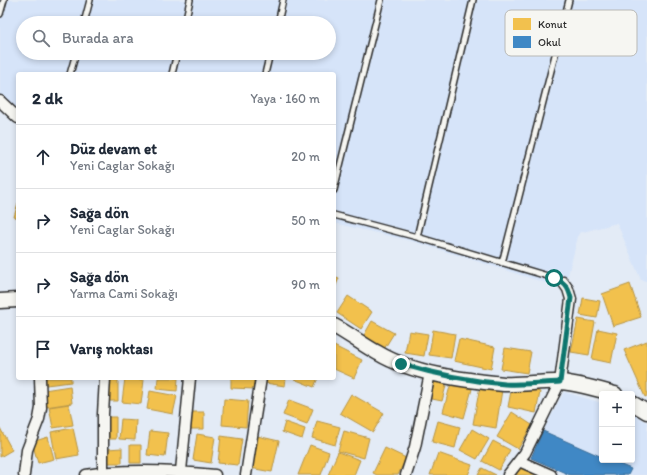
<!DOCTYPE html>
<html lang="tr">
<meta charset="utf-8">
<style>
:root{--surface:#fff;--page:#f2f2f3;--text:#1f2937;--muted:#747a83;--line:#e0e1e3}
body{margin:0;font-family:Itim,sans-serif;background:var(--page);color:var(--text)}
.controls{position:absolute;right:12px;bottom:12px;display:grid;overflow:hidden;border-radius:4px;box-shadow:0 2px 6px #0003}
.controls button{width:36px;height:36px;display:grid;place-items:center;padding:0;border:0;border-bottom:1px solid var(--line);background:var(--surface);color:var(--text);font:20px sans-serif}
.stop{position:absolute;width:12px;height:12px;margin:-9px;border:3px solid #0f766e;border-radius:50%;background:#fff}
.stop.end{background:#0f766e;border-color:#fff;box-shadow:0 1px 4px #0008}
.list{margin:0;padding:0;list-style:none}
h2{display:flex;justify-content:space-between;align-items:center;height:52px;margin:0;padding:0 16px;font-size:17px}
h2 small{font-size:13px;font-weight:400;color:var(--muted)}
.list li{display:grid;grid-template-columns:26px 1fr auto;gap:12px;align-items:center;box-sizing:border-box;height:64px;padding:0 16px;border-top:1px solid var(--line)}
.list b{display:block;font-size:15px;white-space:nowrap}
.list p{margin:0;font-size:13px;white-space:nowrap;color:var(--muted)}
.list em{font-size:13px;font-style:normal;color:var(--muted)}
.icon{flex:none;width:22px;height:22px;fill:none;stroke:currentColor;stroke-width:2;stroke-linecap:round;stroke-linejoin:round}
.map{position:relative;flex:none;width:647px;height:475px;overflow:hidden}
.search{position:absolute;background:var(--surface);box-shadow:0 2px 6px #0003;left:16px;top:16px;width:320px;height:44px;display:flex;align-items:center;gap:10px;box-sizing:border-box;padding:0 14px;border-radius:22px;color:var(--muted);font-size:15px}
.panel{position:absolute;background:var(--surface);box-shadow:0 2px 6px #0003;left:16px;top:72px;width:320px;height:308px;border-radius:4px}
.map>svg:first-child{display:block}
</style>
<div class="map">
<svg width="647" height="475" viewBox="0 0 647 475">
<rect width="100%" height="100%" fill="#e3ebf6"/>
<filter id="ink" filterUnits="userSpaceOnUse"><feTurbulence type="fractalNoise" baseFrequency=".025" numOctaves="2"/><feDisplacementMap in="SourceGraphic" scale="8" xChannelSelector="R" yChannelSelector="G"/><feConvolveMatrix kernelMatrix="1 2 1 2 8 2 1 2 1" color-interpolation-filters="sRGB"/></filter>
<g filter="url(#ink)">
<!-- built -->
<path fill="#d6e4f9" fill-rule="evenodd" d="M0,0H647V281L641,280L617,223L579,233L568,275L546,283L415,242L334,223V74H18V116L0,96ZM23,23H329V53H23Z
M564,392L602,403V460H632V413L647,423V475H570L531,458L543,431Z"/>
<!-- homes -->
<path fill="#f2c14e" stroke="#b69444" d="M18,203V218L14,217Z
M334,276L339,278L334,290Z
M630,284L641,317L613,326L602,294Z
M348,296L372,312L361,329L337,313Z
M583,298L600,301L597,318L580,315Z
M578,319L595,322L589,355L571,352Z
M372,321L394,333L384,349L363,337Z
M598,329L617,333L611,363L592,359Z
M433,330L455,334L451,358L429,355Z
M409,331L428,334L424,356L405,353Z
M459,339L495,347L491,369L454,361Z
M647,341V396L645,397L624,350Z
M334,346L362,360L354,378L334,369Z
M505,348L531,352L527,373L501,369Z
M45,378H71V382L46,385Z
M125,378L144,380L141,404L122,402Z
M158,378H178L177,391L157,389Z
M231,378H254V389L231,388Z
M266,378H286L285,386L265,383Z
M294,378H318L314,387L294,379Z
M432,378L447,382L442,401L427,398Z
M108,380H118V401H108Z
M451,383L472,389L464,418L443,412Z
M70,386L72,403L46,407L44,390Z
M480,386L502,390L496,428L473,424Z
M512,386L540,392L536,413L508,407Z
M150,391L177,396L173,414L147,409Z
M351,394L384,413L373,432L340,413Z
M224,399L248,401L246,427L222,425Z
M289,400L313,409L307,424L283,415Z
M69,404L73,425L53,428L49,407Z
M187,412H204V429H187Z
M512,412L532,425L518,449L497,437Z
M106,417H116V439H105Z
M121,419L136,420L135,440L119,439Z
M317,421L340,427L335,445L312,438Z
M438,421L460,427L455,448L432,442Z
M285,422L305,429L302,439L282,432Z
M0,428L12,450L0,457Z
M73,428L79,455L56,459L51,432Z
M472,429L489,439L477,459L460,450Z
M150,431L168,433L165,457L147,455Z
M344,431L369,438L364,458L338,451Z
M197,434L215,437L211,463L193,460Z
M221,436L242,439L238,465L218,463Z
M257,436L279,441L272,472L250,468Z
M48,437L54,459L38,463L32,442Z
M493,441L510,450L499,470L482,461Z
M130,445H141V463H130Z
M310,445L329,452L321,475H298Z
M122,448V463H107V449Z
M385,448L406,458L398,475H377L373,473Z
M338,452L360,460L354,475H328Z
M438,453L472,465L468,475H430Z
M520,466L539,475H516Z
M482,468L496,475H478Z"/>
<!-- schools -->
<path fill="#3f88c5" stroke="#396c97" d="M543,431L602,457V460H609L631,469L628,475H570L531,458Z"/>
<g fill="none" stroke-linecap="round" stroke-linejoin="round">
<!-- lane casing -->
<g stroke="#2b2b2b" stroke-width="8">
<path id="lane" d="M0,14L4,0
M84,23L90,0
M185,23L190,0
M278,23L283,0
M70,74L76,53
M172,74L177,53
M265,74L270,53
M334,190L381,0
M334,215L417,237L554,278L563,282
M417,237L473,0
M502,263L569,0"/>
</g>
<!-- street casing -->
<g stroke="#2b2b2b" stroke-width="13">
<path id="street" d="M0,101L18,118
M519,461L551,475
M181,471L190,378
M103,472V414L105,378
M24,475L27,450L39,419L41,408L40,378
M86,475C126,468 174,471 215,475
M246,475L261,378
M406,475L415,447L430,373
M508,475L525,453L560,382L571,299L568,289L563,282"/>
</g>
<!-- secondary casing -->
<g stroke="#2b2b2b" stroke-width="17">
<path id="secondary" d="M0,301L18,300
M334,326C349,334 363,345 378,353C413,374 463,380 504,384C523,385 542,381 561,382C580,384 597,389 615,394
M632,403L647,412"/>
</g>
<!-- lane -->
<use href="#lane" stroke="#f6f6f2" stroke-width="5"/>
<!-- street -->
<use href="#street" stroke="#f6f6f2" stroke-width="10"/>
<!-- secondary -->
<use href="#secondary" stroke="#f6f6f2" stroke-width="14"/>
</g>
</g>
<g fill="none" stroke-linecap="round" stroke-linejoin="round" filter="url(#ink)">
<!-- route -->
<path stroke="#0f766e" stroke-width="5" d="M401,364C435,374 470,381 505,384C523,385 542,383 560,382L571,298C568,286 565,283 554,278"/>
</g>
<!-- legend -->
<rect x="505" y="10" width="132" height="46" rx="6" fill="#f6f6f2" stroke="#b9b9b6" stroke-width="1"/>
<rect x="513" y="18" width="18" height="12" fill="#f2c14e"/>
<rect x="513" y="36" width="18" height="12" fill="#3f88c5"/>
<g font-size="11" fill="#2b2b2b">
<text x="538" y="28">Konut</text>
<text x="538" y="46">Okul</text>
</g>
</svg>
<div class="controls">
<button>+</button>
<button>−</button>
</div>
<div class="stop" style="left:554px;top:278px"></div>
<div class="stop end" style="left:401px;top:364px"></div>
<div class="search"><svg class="icon" aria-label="search" viewBox="0 0 24 24"><circle cx="10" cy="10" r="6"/><path d="M15 15l6 6"/></svg>Burada ara</div>
<section class="panel">
<h2>2 dk<small>Yaya · 160 m</small></h2>
<ul class="list">
<li><svg class="icon" aria-label="ahead" viewBox="0 0 24 24"><path d="M12 20V5M6 11l6-6 6 6"/></svg><div><b>Düz devam et</b><p>Yeni Caglar Sokağı</p></div><em>20 m</em></li>
<li><svg class="icon" aria-label="right" viewBox="0 0 24 24"><path d="M7 20v-9h11M14 6l5 5-5 5"/></svg><div><b>Sağa dön</b><p>Yeni Caglar Sokağı</p></div><em>50 m</em></li>
<li><svg class="icon" aria-label="right" viewBox="0 0 24 24"><path d="M7 20v-9h11M14 6l5 5-5 5"/></svg><div><b>Sağa dön</b><p>Yarma Cami Sokağı</p></div><em>90 m</em></li>
<li><svg class="icon" aria-label="arrive" viewBox="0 0 24 24"><path d="M6 21V4h12l-3 4 3 4H6"/></svg><div><b>Varış noktası</b></div></li>
</ul>
</section>
</div>
